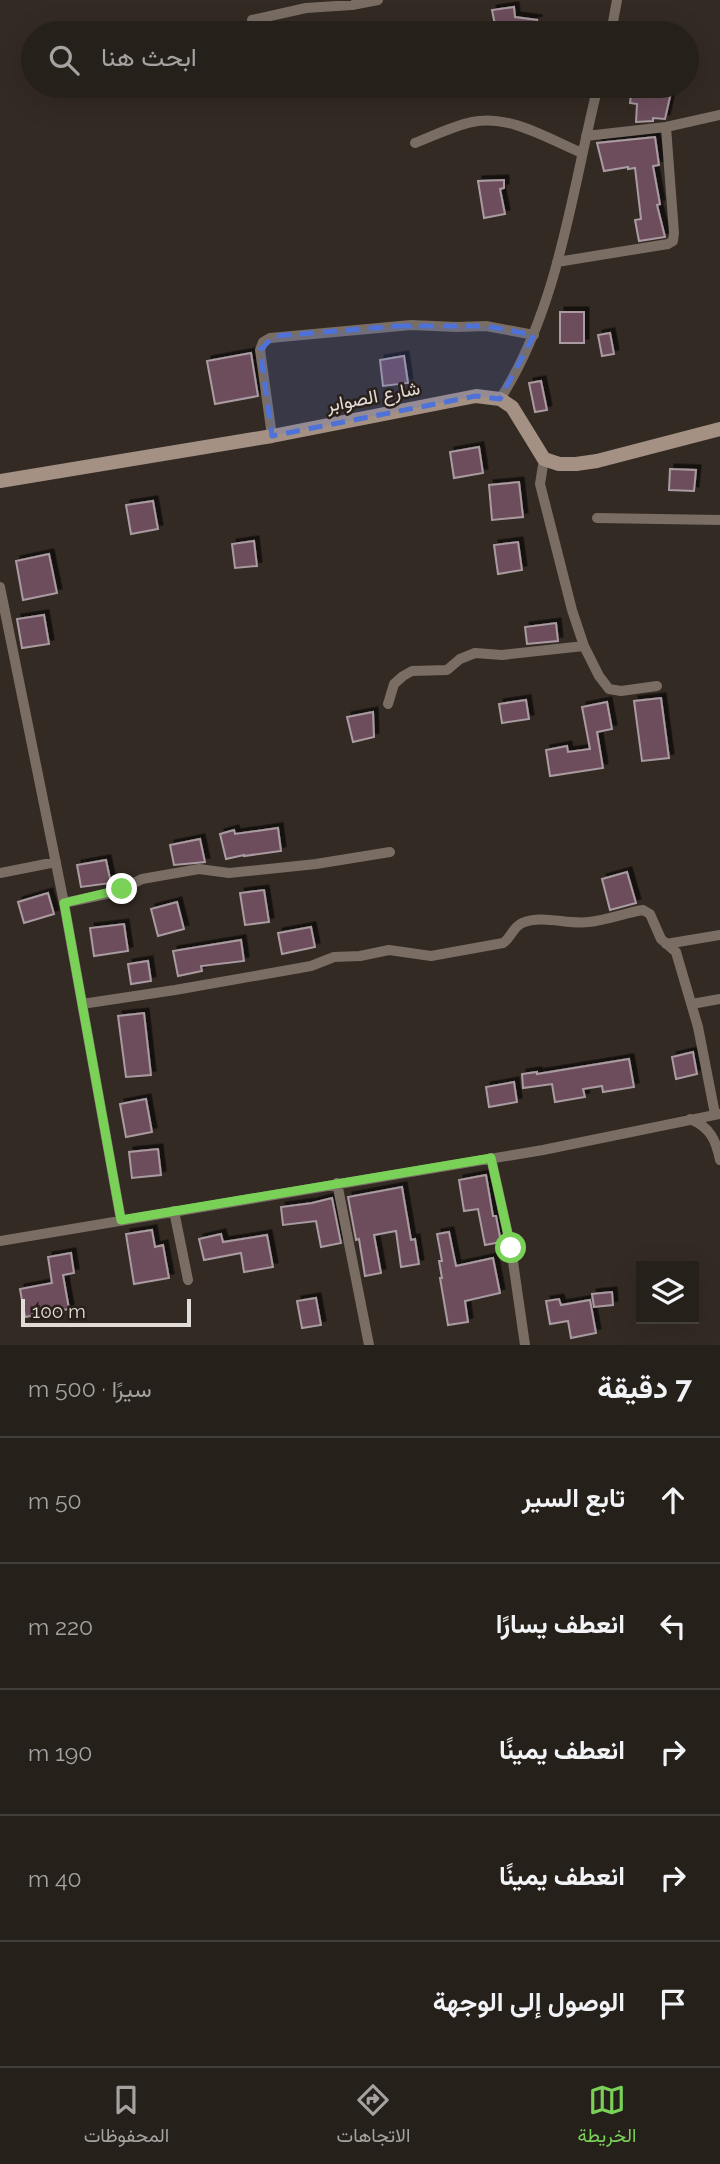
<!DOCTYPE html>
<html lang="ar">
<meta charset="utf-8">
<style>
:root{--surface:#26201a;--page:#2e2823;--text:#f1f3f6;--muted:#a4a3a2;--line:#423e39;--accent:#79d158}
body{margin:0;font-family:Raleway,Vazirmatn,sans-serif;background:var(--page);color:var(--text);direction:rtl}
.controls{position:absolute;right:21px;bottom:21px;display:grid;overflow:hidden;border-radius:0px;box-shadow:0 7px 28px #0002}
.controls button{width:63px;height:63px;display:grid;place-items:center;padding:0;border:0;border-bottom:2px solid var(--line);background:var(--surface);color:var(--text);font:35px sans-serif}
.scale{position:absolute;left:21px;bottom:18px;width:170px;box-sizing:border-box;padding-left:7px;border:4px solid #e2dcd8;border-top:0;font-size:19px;line-height:24px;white-space:nowrap;color:#e2dcd8;-webkit-text-stroke:5px #292019;paint-order:stroke}
.stop{position:absolute;width:21px;height:21px;margin:-16px;border:5px solid #79d158;border-radius:50%;background:#fff}
.stop.end{background:#79d158;border-color:#fff;box-shadow:0 2px 7px #0008}
.list{margin:0;padding:0;list-style:none}
h2{display:flex;justify-content:space-between;align-items:center;height:91px;margin:0;padding:0 28px;font-size:30px}
h2 small{font-size:23px;font-weight:400;color:var(--muted)}
.list li{display:grid;grid-template-columns:46px 1fr auto;gap:21px;align-items:center;box-sizing:border-box;height:126px;padding:0 28px;border-top:2px solid var(--line)}
.list b{display:block;font-size:26px;white-space:nowrap}
.list em{font-size:23px;font-style:normal;color:var(--muted)}
.icon{flex:none;width:38px;height:38px;fill:none;stroke:currentColor;stroke-width:2;stroke-linecap:round;stroke-linejoin:round}
.map{position:relative;flex:none;width:720px;height:1345px;overflow:hidden;direction:ltr}
.search{position:absolute;background:var(--surface);box-shadow:0 7px 28px #0002;left:21px;right:21px;top:21px;height:77px;display:flex;align-items:center;gap:18px;box-sizing:border-box;padding:0 24px;border-radius:38px;color:var(--muted);font-size:26px}
.sheet{height:721px;background:var(--surface)}
nav{display:flex;justify-content:space-around;align-items:center;box-sizing:border-box;height:98px;border-top:2px solid var(--line);background:var(--surface);font-size:19px;color:var(--muted)}
nav a{display:grid;justify-items:center;gap:4px}
nav .on{color:var(--accent)}
.map>svg:first-child{display:block}
</style>
<div class="map">
<svg width="720" height="1345" viewBox="0 0 720 1345">
<defs>
<filter id="shadow"><feDropShadow dx="4.5" dy="-4.5" stdDeviation="0" flood-color="#0009"/></filter>
</defs>
<rect width="100%" height="100%" fill="#332a23"/>
<!-- building -->
<path fill="#6d4e5c" stroke="#a99ba1" stroke-width="2" filter="url(#shadow)" d="M514,7L515,17L538,20L516,26L517,31L501,33L500,25H495L492,10Z
M632,86H663L672,88L665,119L653,118V121L636,122L637,104L630,103Z
M655,137L659,165L653,166L660,204L657,205L665,237L639,241L635,220L641,219L635,168L628,169V167L604,171L597,143Z
M504,180V188L500,189L505,214L484,218L478,181Z
M560,312H584V343H560Z
M610,333L614,354L602,356L598,335Z
M251,353L258,396L215,404L207,361Z
M404,356L408,383L383,386L380,360Z
M541,381L547,410L535,412L529,383Z
M479,447L483,473L454,478L450,452Z
M670,469L696,470L694,491L669,490Z
M519,482L523,517L492,520L489,485Z
M153,501L158,529L131,534L126,505Z
M254,541L257,566L235,568L232,544Z
M518,542L522,570L498,574L494,545Z
M49,554L57,593L23,600L16,561Z
M44,615L49,644L22,648L17,619Z
M556,623L558,641L527,644L525,627Z
M661,698L669,758L642,761L634,701Z
M526,700L529,719L502,723L499,704Z
M607,702L612,729L597,732L603,768L550,776L546,750L567,746L568,752L590,749L582,707Z
M373,712L374,737L353,742L347,717Z
M278,828L281,851L244,856V855L226,859L220,834L234,830L235,834Z
M200,839L205,862L174,865L170,845Z
M106,860L111,883L81,887L77,865Z
M627,872L636,903L610,910L602,879Z
M264,890L269,922L245,925L240,893Z
M48,893L54,914L24,923L18,902Z
M177,902L184,929L158,936L151,909Z
M124,924L128,951L94,956L90,928Z
M311,927L315,947L282,954L278,933Z
M241,940L244,961L201,966L202,971L178,976L173,951Z
M148,961L151,981L131,984L128,964Z
M144,1013L151,1075L126,1077L118,1016Z
M693,1052L697,1074L676,1079L672,1057Z
M629,1059L634,1087L603,1092L602,1086L583,1089L585,1097L555,1102L552,1084L523,1088L522,1074L537,1072V1074Z
M514,1082L517,1102L489,1107L486,1087Z
M146,1099L152,1132L126,1137L120,1104Z
M158,1149L161,1175L132,1178L129,1152Z
M486,1175L493,1216H496L501,1242L485,1245L478,1209L464,1211L459,1180Z
M402,1187L411,1240L415,1239L419,1264L401,1267L396,1231L374,1235L381,1273L365,1276L359,1239L356,1240L348,1197Z
M332,1198L341,1243L321,1247L316,1221L283,1225L281,1207L312,1203Z
M152,1230L155,1247L163,1245L169,1278L134,1284L126,1234Z
M449,1232L456,1266L493,1258L500,1293L465,1301L468,1322L448,1325L440,1278H442L439,1261H442L437,1234Z
M221,1234L223,1242L267,1235L273,1267L244,1272L241,1253L204,1260L199,1239Z
M71,1253L74,1273L63,1275L69,1309L25,1317L20,1289L52,1283L48,1257Z
M612,1292L613,1305L594,1307L592,1294Z
M316,1298L321,1325L302,1328L297,1301Z
M559,1299L561,1305L590,1300L596,1333L571,1338L568,1321L550,1324L546,1301Z"/>
<g fill="none" stroke-linecap="round" stroke-linejoin="round">
<!-- street -->
<path stroke="#796d64" stroke-width="10" d="M252,20L306,8L352,5L378,0
M611,33L617,0
M586,136L666,127L720,115
M415,143C433,136 453,126 472,122C510,114 548,139 582,153
M557,262L668,244L673,241L674,233L666,127
M500,399C559,308 572,189 598,86
M272,436L260,350L263,342L270,338L411,325L457,327L486,326L534,335
M544,459L540,484L572,610L584,646L599,676L609,689L621,691L657,686
M597,518L720,520
M0,587L64,903L121,1220
M388,704L394,684L403,676L412,671L447,670L460,659L475,653L502,655L584,646
M0,873L56,862
M64,903L116,892L142,879L199,869L229,873L316,864L390,852
M666,944L720,935
M82,1004L175,990L311,966L334,957L360,956L389,950L431,956L503,943C511,938 513,927 522,923C543,914 567,925 589,922C607,920 625,913 643,910L650,914L661,939L676,952L698,1027L715,1114
M692,1004L720,999
M690,1119C710,1127 716,1140 720,1160
M491,1158L511,1248L525,1345
M337,1183L369,1345
M174,1211L188,1280
M0,1241L543,1150L720,1114"/>
<!-- secondary -->
<path stroke="#a59184" stroke-width="14" d="M0,481L272,436L476,396L500,399L512,407L544,459L559,464H576L597,461L720,429"/>
</g>
<g fill="none" stroke-linecap="round" stroke-linejoin="round">
<!-- route -->
<path stroke="#79d158" stroke-width="9" d="M122,889L64,903L121,1220L491,1158L511,1248"/>
</g>
<!-- marked area -->
<path fill="#4e72d8" fill-opacity="0.2" stroke="#4e72d8" stroke-width="5" stroke-dasharray="14 9" stroke-linejoin="round" d="M397,326H486L534,335L500,399L476,396L272,436L260,350L274,336Z"/>
<g text-anchor="middle" dominant-baseline="central" stroke-width="5" stroke-linejoin="round" paint-order="stroke">
<!-- street labels -->
<g font-size="19" fill="#e2dcd8" stroke="#292019">
<text transform="translate(373 396) rotate(-11)">شارع الصوابر</text>
</g>
</g>
</svg>
<div class="controls">
<button><svg class="icon" aria-label="layers" viewBox="0 0 24 24"><path d="M12 4l9 5-9 5-9-5zM3 14l9 5 9-5"/></svg></button>
</div>
<div class="scale">100 m</div>
<div class="stop" style="left:511px;top:1248px"></div>
<div class="stop end" style="left:122px;top:889px"></div>
<div class="search"><svg class="icon" aria-label="search" viewBox="0 0 24 24"><circle cx="10" cy="10" r="6"/><path d="M15 15l6 6"/></svg>ابحث هنا</div>
</div>
<section class="sheet">
<h2>7 دقيقة<small>سيرًا · 500 m</small></h2>
<ul class="list">
<li><svg class="icon" aria-label="ahead" viewBox="0 0 24 24"><path d="M12 20V5M6 11l6-6 6 6"/></svg><div><b>تابع السير</b></div><em>50 m</em></li>
<li><svg class="icon" aria-label="left" viewBox="0 0 24 24"><path d="M17 20v-9H6M10 6l-5 5 5 5"/></svg><div><b>انعطف يسارًا</b></div><em>220 m</em></li>
<li><svg class="icon" aria-label="right" viewBox="0 0 24 24"><path d="M7 20v-9h11M14 6l5 5-5 5"/></svg><div><b>انعطف يمينًا</b></div><em>190 m</em></li>
<li><svg class="icon" aria-label="right" viewBox="0 0 24 24"><path d="M7 20v-9h11M14 6l5 5-5 5"/></svg><div><b>انعطف يمينًا</b></div><em>40 m</em></li>
<li><svg class="icon" aria-label="arrive" viewBox="0 0 24 24"><path d="M6 21V4h12l-3 4 3 4H6"/></svg><div><b>الوصول إلى الوجهة</b></div></li>
</ul>
</section>
<nav>
<a class="on"><svg class="icon" aria-label="map" viewBox="0 0 24 24"><path d="M3 6l6-2 6 2 6-2v14l-6 2-6-2-6 2zM9 4v14M15 6v14"/></svg>الخريطة</a>
<a><svg class="icon" aria-label="directions" viewBox="0 0 24 24"><path d="M12 3l9 9-9 9-9-9zM9 14v-3h6M13 9l2 2-2 2"/></svg>الاتجاهات</a>
<a><svg class="icon" aria-label="saved" viewBox="0 0 24 24"><path d="M7 4h10v16l-5-4-5 4z"/></svg>المحفوظات</a>
</nav>
